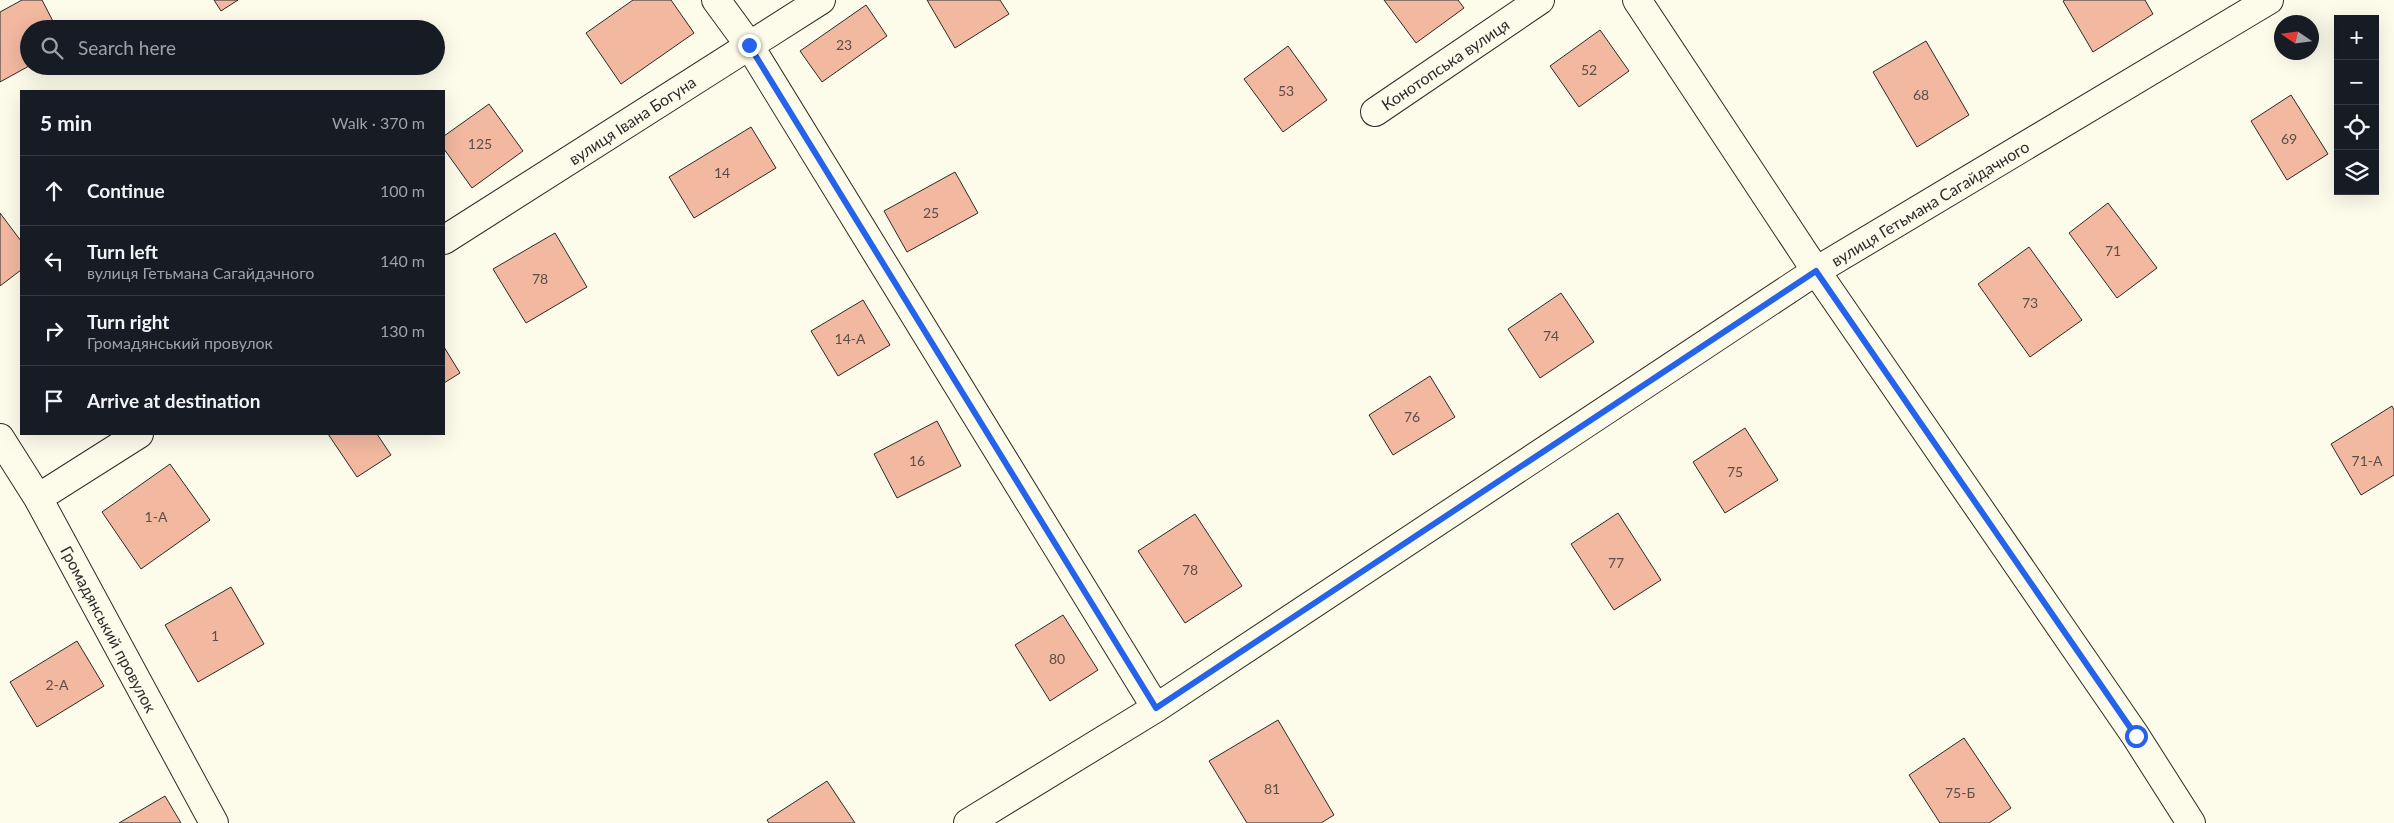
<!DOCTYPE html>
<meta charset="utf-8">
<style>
:root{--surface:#171b24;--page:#20242c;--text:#f1f3f6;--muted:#9ea1a6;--line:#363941}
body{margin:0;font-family:Lato,sans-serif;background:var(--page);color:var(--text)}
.controls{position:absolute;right:15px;top:15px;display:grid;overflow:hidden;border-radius:0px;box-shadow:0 5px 20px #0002}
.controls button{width:45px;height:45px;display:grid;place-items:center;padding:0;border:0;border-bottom:1px solid var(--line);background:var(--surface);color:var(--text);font:25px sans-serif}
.compass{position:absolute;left:2274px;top:15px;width:45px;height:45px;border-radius:50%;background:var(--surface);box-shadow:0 5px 20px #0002;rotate:283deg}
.stop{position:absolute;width:15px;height:15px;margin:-11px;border:4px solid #2563eb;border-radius:50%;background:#fff}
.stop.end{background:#2563eb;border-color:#fff;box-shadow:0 1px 5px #0008}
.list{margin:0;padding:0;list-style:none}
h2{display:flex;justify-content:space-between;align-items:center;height:65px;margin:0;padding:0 20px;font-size:21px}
h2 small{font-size:16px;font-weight:400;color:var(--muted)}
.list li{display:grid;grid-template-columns:32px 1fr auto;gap:15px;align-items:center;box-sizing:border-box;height:70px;padding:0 20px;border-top:1px solid var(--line)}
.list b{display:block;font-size:19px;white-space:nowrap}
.list p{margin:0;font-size:16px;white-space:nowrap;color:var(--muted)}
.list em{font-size:16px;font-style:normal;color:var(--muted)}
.icon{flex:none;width:28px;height:28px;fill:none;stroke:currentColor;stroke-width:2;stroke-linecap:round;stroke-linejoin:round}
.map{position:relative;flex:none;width:2394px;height:823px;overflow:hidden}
.search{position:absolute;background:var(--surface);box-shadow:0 5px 20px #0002;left:20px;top:20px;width:425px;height:55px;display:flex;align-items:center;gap:12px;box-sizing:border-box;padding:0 18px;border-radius:28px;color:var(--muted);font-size:19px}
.panel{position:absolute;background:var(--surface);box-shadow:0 5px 20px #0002;left:20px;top:90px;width:425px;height:345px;border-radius:0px}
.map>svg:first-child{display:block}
</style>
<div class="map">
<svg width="2394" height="823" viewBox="0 0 2394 823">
<rect width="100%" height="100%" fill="#fdfbea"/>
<!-- building -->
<path fill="#f2b8a0" stroke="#2b2b2b" d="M22,0H42L57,29H29V66L0,82V12Z
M214,0H238L221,11Z
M633,0H671L694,33L621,84L586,33Z
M927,0H1000L1009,14L955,48Z
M1384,0H1458L1464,8L1416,43Z
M2065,0H2145L2153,14L2093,52L2063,1Z
M866,5L887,36L822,82L800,51Z
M1600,30L1629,71L1579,107L1550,66Z
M1926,41L1969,115L1917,147L1873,72Z
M1288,46L1327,100L1283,132L1244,79Z
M2291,95L2328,154L2287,180L2251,121Z
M489,104L523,151L472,188L444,149V136Z
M751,127L776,168L694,218L669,177Z
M955,172L978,213L907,252L884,211Z
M2108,203L2157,268L2117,298L2069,233Z
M0,213L21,241V270L0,286Z
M555,233L587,287L526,323L493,269Z
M2029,247L2082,320L2030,357L1978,284Z
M1561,293L1594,342L1540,378L1508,329Z
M863,300L890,345L838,376L811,331Z
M444,347L460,373L444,383Z
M1430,376L1455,417L1393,455L1369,415Z
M2392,406L2394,410V475L2361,495L2331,444Z
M937,421L961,466L897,498L874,454Z
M1745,428L1778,480L1725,513L1693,462Z
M328,434H377L391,455L357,477Z
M170,464L210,520L141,569L102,512Z
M1618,513L1661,580L1614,610L1571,544Z
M1195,514L1242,586L1185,623L1138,551Z
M231,587L264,644L198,682L165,625Z
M1063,615L1098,670L1050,701L1015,645Z
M77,641L104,686L37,727L10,682Z
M1278,720L1334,815L1321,823H1247L1209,761Z
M1964,738L2011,808L1989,823H1940L1909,775Z
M827,781L855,823H769L767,820Z
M165,796L181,823H119Z"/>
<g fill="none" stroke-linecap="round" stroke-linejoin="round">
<!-- minor casing -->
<g stroke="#2b2b2b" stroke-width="30">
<path id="minor" d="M716,0L749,45L1156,708
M1637,0L1816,271L2135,735L2191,823
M1375,112L1540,0
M444,240L821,0
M0,438L38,498L214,823
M38,498L139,434
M968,823L1156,708L1816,271L2269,0"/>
</g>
<!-- minor -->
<use href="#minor" stroke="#fdfbea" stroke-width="28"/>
</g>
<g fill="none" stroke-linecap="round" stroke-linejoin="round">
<!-- route -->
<path stroke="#2563eb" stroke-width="6" d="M749,45L1156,708L1816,271L2136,736"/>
</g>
<g text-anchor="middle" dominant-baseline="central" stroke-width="4" stroke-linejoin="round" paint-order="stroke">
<!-- number labels -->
<g font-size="14" fill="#5d4e48">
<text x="844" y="44">23</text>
<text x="1589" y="69">52</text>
<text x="1286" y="90">53</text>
<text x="1921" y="94">68</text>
<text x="2289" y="138">69</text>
<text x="480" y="143">125</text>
<text x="722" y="172">14</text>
<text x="931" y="212">25</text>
<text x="2113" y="250">71</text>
<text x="540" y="278">78</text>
<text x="2030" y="302">73</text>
<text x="1551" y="335">74</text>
<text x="850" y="338">14-А</text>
<text x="1412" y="416">76</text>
<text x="917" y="460">16</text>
<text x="2367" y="460">71-А</text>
<text x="1735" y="471">75</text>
<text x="156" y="516">1-А</text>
<text x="1616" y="562">77</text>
<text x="1190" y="569">78</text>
<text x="215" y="635">1</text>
<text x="1057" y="658">80</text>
<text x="57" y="684">2-А</text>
<text x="1272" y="788">81</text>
<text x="1960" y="792">75-Б</text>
</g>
<!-- street labels -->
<g font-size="16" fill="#2b2b2b" stroke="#fdfbea">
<text transform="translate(1445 64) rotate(-34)">Конотопська вулиця</text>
<text transform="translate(632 120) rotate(-33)">вулиця Івана Богуна</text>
<text transform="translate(1930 203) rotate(-31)">вулиця Гетьмана Сагайдачного</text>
<text transform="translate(109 629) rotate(62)">Громадянський провулок</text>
</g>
</g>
</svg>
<div class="controls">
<button>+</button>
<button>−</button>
<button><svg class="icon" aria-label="locate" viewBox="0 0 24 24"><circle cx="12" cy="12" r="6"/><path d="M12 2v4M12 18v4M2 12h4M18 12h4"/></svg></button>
<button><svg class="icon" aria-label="layers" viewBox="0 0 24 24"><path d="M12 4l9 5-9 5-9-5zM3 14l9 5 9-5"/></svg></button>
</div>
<svg class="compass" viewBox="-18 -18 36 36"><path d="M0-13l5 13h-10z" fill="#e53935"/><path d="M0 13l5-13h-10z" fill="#9ea1a6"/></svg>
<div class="stop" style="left:2136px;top:736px"></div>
<div class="stop end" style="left:749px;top:45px"></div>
<div class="search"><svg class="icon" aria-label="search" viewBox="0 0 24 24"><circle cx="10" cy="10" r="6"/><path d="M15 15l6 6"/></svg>Search here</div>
<section class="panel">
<h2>5 min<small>Walk · 370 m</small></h2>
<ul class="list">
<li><svg class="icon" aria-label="ahead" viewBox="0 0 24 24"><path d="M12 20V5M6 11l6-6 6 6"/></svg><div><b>Continue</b></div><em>100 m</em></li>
<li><svg class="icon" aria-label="left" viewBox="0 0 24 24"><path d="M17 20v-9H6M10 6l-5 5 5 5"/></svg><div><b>Turn left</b><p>вулиця Гетьмана Сагайдачного</p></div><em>140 m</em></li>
<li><svg class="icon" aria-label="right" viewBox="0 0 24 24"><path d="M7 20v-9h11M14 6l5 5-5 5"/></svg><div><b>Turn right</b><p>Громадянський провулок</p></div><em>130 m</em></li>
<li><svg class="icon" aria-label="arrive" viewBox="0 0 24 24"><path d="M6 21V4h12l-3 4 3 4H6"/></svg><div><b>Arrive at destination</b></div></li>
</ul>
</section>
</div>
